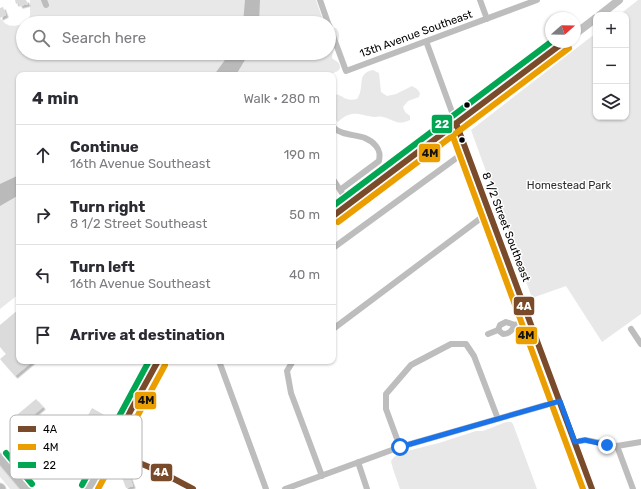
<!DOCTYPE html>
<meta charset="utf-8">
<style>
:root{--surface:#fff;--page:#f2f2f3;--text:#2b2b33;--muted:#7c7c81;--line:#e1e1e2}
body{margin:0;font-family:Rubik,sans-serif;background:var(--page);color:var(--text)}
.controls{position:absolute;right:12px;top:12px;display:grid;overflow:hidden;border-radius:8px;box-shadow:0 1px 3px #0004}
.controls button{width:36px;height:36px;display:grid;place-items:center;padding:0;border:0;border-bottom:1px solid var(--line);background:var(--surface);color:var(--text);font:20px sans-serif}
.compass{position:absolute;left:545px;top:12px;width:36px;height:36px;border-radius:50%;background:var(--surface);box-shadow:0 1px 3px #0004;rotate:70deg}
.stop{position:absolute;width:12px;height:12px;margin:-9px;border:3px solid #1a73e8;border-radius:50%;background:#fff}
.stop.end{background:#1a73e8;border-color:#fff;box-shadow:0 1px 4px #0008}
.list{margin:0;padding:0;list-style:none}
h2{display:flex;justify-content:space-between;align-items:center;height:52px;margin:0;padding:0 16px;font-size:17px}
h2 small{font-size:13px;font-weight:400;color:var(--muted)}
.list li{display:grid;grid-template-columns:26px 1fr auto;gap:12px;align-items:center;box-sizing:border-box;height:60px;padding:0 16px;border-top:1px solid var(--line)}
.list b{display:block;font-size:15px;white-space:nowrap}
.list p{margin:0;font-size:13px;white-space:nowrap;color:var(--muted)}
.list em{font-size:13px;font-style:normal;color:var(--muted)}
.icon{flex:none;width:22px;height:22px;fill:none;stroke:currentColor;stroke-width:2;stroke-linecap:round;stroke-linejoin:round}
.map{position:relative;flex:none;width:641px;height:489px;overflow:hidden}
.search{position:absolute;background:var(--surface);box-shadow:0 1px 3px #0004;left:16px;top:16px;width:320px;height:44px;display:flex;align-items:center;gap:10px;box-sizing:border-box;padding:0 14px;border-radius:22px;color:var(--muted);font-size:15px}
.panel{position:absolute;background:var(--surface);box-shadow:0 1px 3px #0004;left:16px;top:72px;width:320px;height:292px;border-radius:8px}
.map>svg:first-child{display:block}
</style>
<div class="map">
<svg width="641" height="489" viewBox="0 0 641 489">
<defs>
<filter id="shadow"><feDropShadow dx="2.5" dy="2.5" stdDeviation="0" flood-color="#0004"/></filter>
</defs>
<rect width="100%" height="100%" fill="#fff"/>
<!-- green -->
<path fill="#e8e8e8" d="M30,0H316L324,23H25C33,18 29,8 30,0Z
M638,0H641V314L602,342L566,286L532,298L471,130L596,33V117H626V15H619Z
M0,18C7,27 12,27 23,24V53H329V28H336C345,39 332,47 332,58C336,62 340,61 340,68L338,71L329,75H19V294L0,309Z
M373,70L379,73L381,92L387,96L396,94L412,86L417,89L420,93L419,97L408,101L403,107L405,112L410,116V120C397,126 395,120 383,117C380,116 377,117 374,117C358,115 352,109 338,122C330,116 333,103 333,94C344,94 343,102 357,99C366,86 355,74 373,70Z
M506,422H511L513,424L537,489H400L393,469L391,461L394,457L403,452L439,443L476,431H483Z
M0,464L20,489H10L0,477Z"/>
<!-- water -->
<path fill="#bababa" d="M245,0H260L259,23H243Z
M230,53H249L236,75H214Z
M19,175V195L0,206V184Z"/>
<!-- building -->
<path fill="#dbdbdb" filter="url(#shadow)" d="M15,0H26L28,4L20,6L19,3L16,4Z
M3,7L6,15L0,18V8Z
M19,309V361H33L15,376L0,359L6,354L0,347V325Z
M36,399L43,407L19,427L12,419Z
M92,408L106,416L101,425L87,417Z
M128,472L133,486L126,488L121,475Z"/>
<g fill="none" stroke-linecap="round" stroke-linejoin="round">
<!-- primary casing -->
<g stroke="#dbdbdb" stroke-width="11">
<path id="primary" d="M0,458L26,489
M0,488L1,489
M86,489L97,475"/>
</g>
<!-- street -->
<path stroke="#bdbdbd" stroke-width="6" d="M44,0L46,5
M320,0L328,23
M480,0L487,19
M329,25L346,71L537,0
M426,41L456,123
M333,127C345,139 364,131 376,146C380,151 380,155 379,161L340,190
M333,179L349,204
M333,248L466,151
M333,329L489,212
M631,329L641,344
M498,330L503,334C509,334 512,331 515,325
M488,334L498,330L500,325L506,322L515,325L530,321
M219,361L266,489
M293,361L287,371L291,393L322,476
M575,442L585,440L617,446L641,442
M617,446L633,489
M400,447L386,409V394L411,365L451,344H466L474,356L498,419
M111,451L161,472L193,489
M358,462L367,489
M285,489L400,447L560,401"/>
<!-- secondary -->
<path stroke="#bfbfbf" stroke-width="8" d="M600,15L619,0
M575,34L596,18
M456,123L592,489
M333,216L564,42
M94,480L158,361"/>
<!-- primary -->
<use href="#primary" stroke="#bdbdbd" stroke-width="9"/>
<!-- bus-1 casing -->
<g stroke="#fff" stroke-width="9">
<path id="bus-1" d="M456,123L592,489
M333,216L564,42
M158,361L131,410L111,451L161,472L193,489"/>
</g>
<!-- bus-2 casing -->
<g stroke="#fff" stroke-width="9">
<path id="bus-2" d="M449,126L583,489
M338,222L569,48
M98,489L165,365"/>
</g>
<!-- bus-3 casing -->
<g stroke="#fff" stroke-width="9">
<path id="bus-3" d="M333,206L551,42
M6,453L32,484
M82,485L149,361"/>
</g>
<!-- bus-1 -->
<use href="#bus-1" stroke="#7a4b2a" stroke-width="6"/>
<!-- bus-2 -->
<use href="#bus-2" stroke="#eb9e00" stroke-width="6"/>
<!-- bus-3 -->
<use href="#bus-3" stroke="#00a651" stroke-width="6"/>
</g>
<g fill="none" stroke-linecap="round" stroke-linejoin="round">
<!-- route -->
<path stroke="#1a73e8" stroke-width="5" d="M400,447L560,401L575,442L585,440L607,445"/>
</g>
<!-- markers -->
<g fill="#000" stroke="#fff" stroke-width="1.5">
<circle cx="467" cy="105" r="3.5"/>
<circle cx="462" cy="140" r="3.5"/>
</g>
<g text-anchor="middle" dominant-baseline="central" stroke-width="3" stroke-linejoin="round" paint-order="stroke">
<!-- street labels -->
<g font-size="11" fill="#000" stroke="#fff">
<text transform="translate(416 34) rotate(-20)">13th Avenue Southeast</text>
<text transform="translate(506 227) rotate(69)">8 1/2 Street Southeast</text>
</g>
<!-- park labels -->
<g font-size="11" fill="#2c2c2c" stroke="#fff">
<text x="569" y="185">Homestead Park</text>
</g>
</g>
<!-- legend -->
<rect x="10" y="415" width="132" height="64" rx="6" fill="#fff" stroke="#b2b2b2" stroke-width="1"/>
<rect x="18" y="426" width="18" height="6" fill="#7a4b2a"/>
<rect x="18" y="444" width="18" height="6" fill="#eb9e00"/>
<rect x="18" y="462" width="18" height="6" fill="#00a651"/>
<g font-size="11" fill="#000">
<text x="43" y="433">4A</text>
<text x="43" y="451">4M</text>
<text x="43" y="469">22</text>
</g>
<g stroke="#fff" stroke-width="1.5">
<rect x="431" y="114" width="22" height="20" rx="4" fill="#00a651"/>
<rect x="418" y="143" width="23" height="20" rx="4" fill="#eb9e00"/>
<rect x="513" y="296" width="22" height="20" rx="4" fill="#7a4b2a"/>
<rect x="515" y="326" width="23" height="19" rx="4" fill="#eb9e00"/>
<rect x="134" y="391" width="23" height="19" rx="4" fill="#eb9e00"/>
<rect x="150" y="463" width="23" height="19" rx="4" fill="#7a4b2a"/>
</g>
<g font-size="11" text-anchor="middle" font-weight="bold" fill="#fff">
<text x="442" y="128">22</text>
<text x="524" y="310">4A</text>
<text x="161" y="476">4A</text>
</g>
<g font-size="11" text-anchor="middle" font-weight="bold" fill="#111">
<text x="430" y="157">4M</text>
<text x="526" y="339">4M</text>
<text x="146" y="404">4M</text>
</g>
</svg>
<div class="controls">
<button>+</button>
<button>−</button>
<button><svg class="icon" aria-label="layers" viewBox="0 0 24 24"><path d="M12 4l9 5-9 5-9-5zM3 14l9 5 9-5"/></svg></button>
</div>
<svg class="compass" viewBox="-18 -18 36 36"><path d="M0-13l5 13h-10z" fill="#e53935"/><path d="M0 13l5-13h-10z" fill="#7c7c81"/></svg>
<div class="stop" style="left:400px;top:447px"></div>
<div class="stop end" style="left:607px;top:445px"></div>
<div class="search"><svg class="icon" aria-label="search" viewBox="0 0 24 24"><circle cx="10" cy="10" r="6"/><path d="M15 15l6 6"/></svg>Search here</div>
<section class="panel">
<h2>4 min<small>Walk · 280 m</small></h2>
<ul class="list">
<li><svg class="icon" aria-label="ahead" viewBox="0 0 24 24"><path d="M12 20V5M6 11l6-6 6 6"/></svg><div><b>Continue</b><p>16th Avenue Southeast</p></div><em>190 m</em></li>
<li><svg class="icon" aria-label="right" viewBox="0 0 24 24"><path d="M7 20v-9h11M14 6l5 5-5 5"/></svg><div><b>Turn right</b><p>8 1/2 Street Southeast</p></div><em>50 m</em></li>
<li><svg class="icon" aria-label="left" viewBox="0 0 24 24"><path d="M17 20v-9H6M10 6l-5 5 5 5"/></svg><div><b>Turn left</b><p>16th Avenue Southeast</p></div><em>40 m</em></li>
<li><svg class="icon" aria-label="arrive" viewBox="0 0 24 24"><path d="M6 21V4h12l-3 4 3 4H6"/></svg><div><b>Arrive at destination</b></div></li>
</ul>
</section>
</div>
